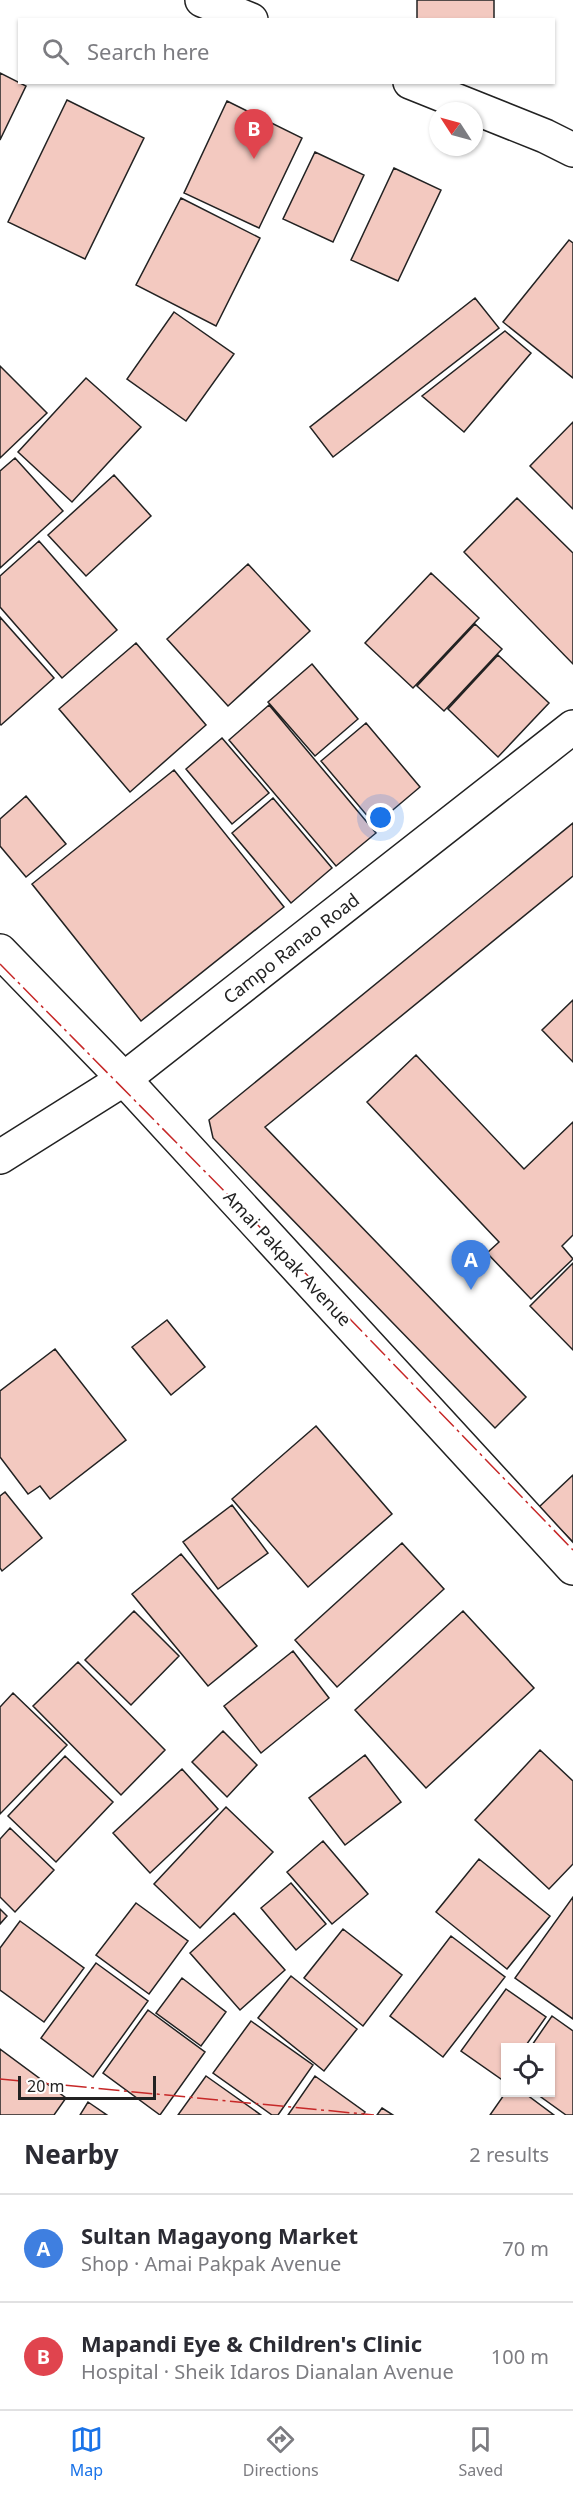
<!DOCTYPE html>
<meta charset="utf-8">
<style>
:root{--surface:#fff;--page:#f7f7f7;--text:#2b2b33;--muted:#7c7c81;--line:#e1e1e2;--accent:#1a73e8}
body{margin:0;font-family:"Noto Sans",sans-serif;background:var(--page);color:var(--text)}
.controls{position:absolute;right:18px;bottom:18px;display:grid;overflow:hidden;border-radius:0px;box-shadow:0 2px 4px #0004}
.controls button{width:54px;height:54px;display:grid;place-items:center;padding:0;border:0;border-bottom:2px solid var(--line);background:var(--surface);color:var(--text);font:30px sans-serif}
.compass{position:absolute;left:429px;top:102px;width:54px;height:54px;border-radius:50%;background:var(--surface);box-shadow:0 2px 4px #0004;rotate:306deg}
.scale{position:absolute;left:18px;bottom:15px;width:138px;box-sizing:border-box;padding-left:6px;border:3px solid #222;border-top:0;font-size:16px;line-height:21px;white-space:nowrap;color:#222;-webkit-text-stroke:4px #fff;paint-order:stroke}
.you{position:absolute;left:381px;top:818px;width:21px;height:21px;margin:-15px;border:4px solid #fff;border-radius:50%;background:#1a73e8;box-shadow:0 0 0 9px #1a73e833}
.badge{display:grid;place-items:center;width:39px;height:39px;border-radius:50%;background:var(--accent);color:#fff;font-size:20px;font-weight:700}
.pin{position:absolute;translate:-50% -50px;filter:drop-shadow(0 2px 3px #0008)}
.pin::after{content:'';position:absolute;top:32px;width:21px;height:18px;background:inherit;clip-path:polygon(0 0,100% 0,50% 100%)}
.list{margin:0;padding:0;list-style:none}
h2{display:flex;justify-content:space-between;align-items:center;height:78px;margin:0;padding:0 24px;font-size:26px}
h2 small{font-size:20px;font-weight:400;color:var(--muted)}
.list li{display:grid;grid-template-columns:39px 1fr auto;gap:18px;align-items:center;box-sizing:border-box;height:108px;padding:0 24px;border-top:2px solid var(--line)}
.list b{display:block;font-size:22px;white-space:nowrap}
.list p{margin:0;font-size:20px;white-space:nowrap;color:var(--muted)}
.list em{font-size:20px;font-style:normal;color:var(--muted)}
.icon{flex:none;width:33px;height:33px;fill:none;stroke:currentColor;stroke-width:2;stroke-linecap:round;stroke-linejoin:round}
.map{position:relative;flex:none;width:573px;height:2115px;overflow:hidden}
.search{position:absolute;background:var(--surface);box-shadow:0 2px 4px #0004;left:18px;right:18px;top:18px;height:66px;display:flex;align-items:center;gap:15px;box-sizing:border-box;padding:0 21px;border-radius:0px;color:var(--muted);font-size:22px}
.sheet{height:294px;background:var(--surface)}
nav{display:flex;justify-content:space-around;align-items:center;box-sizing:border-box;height:84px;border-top:2px solid var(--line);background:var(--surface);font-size:16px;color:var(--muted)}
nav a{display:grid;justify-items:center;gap:3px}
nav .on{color:var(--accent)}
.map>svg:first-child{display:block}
</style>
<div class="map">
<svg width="573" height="2115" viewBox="0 0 573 2115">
<rect width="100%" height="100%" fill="#fff"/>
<!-- building -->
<path fill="#f3c9c0" stroke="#222" stroke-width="1.5" d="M417,0H494V20H417Z
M0,73L26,86L0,140Z
M67,100L144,138L85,259L8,222Z
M227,101L302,138L259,228L184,193Z
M315,152L364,175L333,242L283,219Z
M394,168L441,190L398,281L351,260Z
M181,198L260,238L216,326L136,285Z
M569,240L573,243V378L503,322Z
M475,298L499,328L333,457L310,427Z
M174,312L234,354L186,421L127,379Z
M505,331L531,353L464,432L422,396Z
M0,366L47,413L0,458Z
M86,378L141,427L72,502L18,452Z
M573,422V509L530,466Z
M15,458L63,511L0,568V471Z
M114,475L151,516L86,576L48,535Z
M517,498L573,553V664L464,552Z
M39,541L117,630L62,678L0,607V576Z
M248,564L310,631L228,706L167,639Z
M431,573L479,618L413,688L365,643Z
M0,617L54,678L1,725L0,724Z
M475,624L502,649L444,711L417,686Z
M136,643L206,725L130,792L59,709Z
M498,655L549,703L498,757L448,709Z
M312,664L358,719L315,756L268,702Z
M269,705L376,833L336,866L229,740Z
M366,723L420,787L375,825L321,761Z
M222,738L269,793L232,824L186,769Z
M174,770L284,907L141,1021L32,884Z
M26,796L66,844L26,877L0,846V819Z
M273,798L332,868L291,903L232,833Z
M573,823V876L265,1127L526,1397L495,1428L213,1138L209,1120Z
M573,1000V1062L542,1030Z
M416,1055L524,1169L573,1122V1235L562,1246L573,1259L531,1299L487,1253L499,1242L367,1102Z
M573,1263V1350L530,1306Z
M167,1320L205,1367L171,1395L132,1347Z
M55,1349L126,1440L50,1499L40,1486L28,1494L0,1457V1391Z
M316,1426L392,1514L308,1587L232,1499Z
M573,1475V1542L539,1507Z
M5,1492L42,1538L2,1571L0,1568V1496Z
M232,1505L268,1553L218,1589L183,1542Z
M402,1543L444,1589L337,1687L295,1640Z
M181,1554L257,1646L208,1686L132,1594Z
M134,1611L179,1656L131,1705L85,1660Z
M463,1611L534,1688L426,1788L355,1710Z
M293,1651L329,1698L261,1753L224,1706Z
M78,1662L165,1750L121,1795L33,1706Z
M13,1693L67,1745L0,1814V1707Z
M223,1731L257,1765L227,1797L192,1762Z
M540,1750L573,1781V1864L549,1889L475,1820Z
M365,1755L401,1802L345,1845L309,1798Z
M65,1756L113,1802L56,1862L8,1816Z
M182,1769L218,1809L150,1873L113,1833Z
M226,1807L273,1852L200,1928L154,1884Z
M10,1828L54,1870L15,1912L0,1897V1839Z
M323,1841L368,1894L332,1924L287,1872Z
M479,1859L550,1916L507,1969L436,1912Z
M291,1883L326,1924L296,1950L261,1908Z
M573,1897V2019L515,1978Z
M136,1903L188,1941L149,1994L96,1955Z
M0,1909L7,1916L0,1924Z
M234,1913L285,1970L240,2010L190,1953Z
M20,1921L84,1968L44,2022L0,1990V1948Z
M343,1929L402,1975L363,2026L304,1978Z
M451,1936L505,1977L443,2057L390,2016Z
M96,1963L148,2001L93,2077L41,2038Z
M291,1976L357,2029L324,2071L258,2018Z
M182,1978L226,2012L201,2046L156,2013Z
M506,1989L546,2017L524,2048H506V2073L501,2079L461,2051Z
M148,2010L205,2052L160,2115L103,2073Z
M552,2016L573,2031V2115H566L534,2092H550V2048H530Z
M251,2021L313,2065L278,2115H272L213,2073Z
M0,2049L66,2098L54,2115H0Z
M206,2076L261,2115H178Z
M315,2076L365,2112L363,2115H288Z
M506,2092H523L554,2115H490Z
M88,2102L107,2115H80Z
M382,2108L393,2115H377Z"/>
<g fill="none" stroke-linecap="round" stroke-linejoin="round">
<!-- minor casing -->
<g stroke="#222" stroke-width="36">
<path id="minor" d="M0,1157L124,1079"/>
</g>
<!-- major casing -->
<g stroke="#222" stroke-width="36">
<path id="major" d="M202,0L251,20
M410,82L545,136L573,150
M124,1079L573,727"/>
</g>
<!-- highway casing -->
<g stroke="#222" stroke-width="36">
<path id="highway" d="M0,951L124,1079L573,1568"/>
</g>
<!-- minor -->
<use href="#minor" stroke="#fff" stroke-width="33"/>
<!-- major -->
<use href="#major" stroke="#fff" stroke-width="33"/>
<!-- highway -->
<use href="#highway" stroke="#fff" stroke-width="33"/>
<!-- power -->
<path stroke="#c62828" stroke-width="1.5" stroke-dasharray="21 4.5 3 4.5" stroke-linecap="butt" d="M0,964L321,1289L573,1550
M0,2079L374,2115"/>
</g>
<g text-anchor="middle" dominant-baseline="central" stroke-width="4.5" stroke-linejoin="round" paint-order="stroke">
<!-- street labels -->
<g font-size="18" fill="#222" stroke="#fff">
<text transform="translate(291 948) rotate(-38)">Campo Ranao Road</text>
<text transform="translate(288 1258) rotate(47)">Amai Pakpak Avenue</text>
</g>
</g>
</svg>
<div class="controls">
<button><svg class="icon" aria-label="locate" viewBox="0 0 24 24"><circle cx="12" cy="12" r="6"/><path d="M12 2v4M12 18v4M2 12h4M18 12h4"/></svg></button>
</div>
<svg class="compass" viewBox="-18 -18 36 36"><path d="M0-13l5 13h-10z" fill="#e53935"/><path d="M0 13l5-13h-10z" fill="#7c7c81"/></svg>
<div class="scale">20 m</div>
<div class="you"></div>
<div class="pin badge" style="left:471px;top:1290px;background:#3f7fe0">A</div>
<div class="pin badge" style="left:254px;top:159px;background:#e0444e">B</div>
<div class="search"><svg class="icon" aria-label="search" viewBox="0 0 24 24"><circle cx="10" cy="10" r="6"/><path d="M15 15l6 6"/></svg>Search here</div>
</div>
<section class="sheet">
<h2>Nearby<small>2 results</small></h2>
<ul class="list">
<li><span class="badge" style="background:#3f7fe0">A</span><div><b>Sultan Magayong Market</b><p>Shop · Amai Pakpak Avenue</p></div><em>70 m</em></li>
<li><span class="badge" style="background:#e0444e">B</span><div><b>Mapandi Eye &amp; Children's Clinic</b><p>Hospital · Sheik Idaros Dianalan Avenue</p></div><em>100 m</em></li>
</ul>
</section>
<nav>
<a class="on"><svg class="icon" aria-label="map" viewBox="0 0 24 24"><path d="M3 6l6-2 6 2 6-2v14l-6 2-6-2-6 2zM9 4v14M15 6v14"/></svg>Map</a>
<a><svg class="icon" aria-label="directions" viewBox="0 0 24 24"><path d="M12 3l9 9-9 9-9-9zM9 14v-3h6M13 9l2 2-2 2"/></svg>Directions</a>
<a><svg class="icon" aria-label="saved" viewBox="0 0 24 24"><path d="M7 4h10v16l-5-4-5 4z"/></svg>Saved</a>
</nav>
